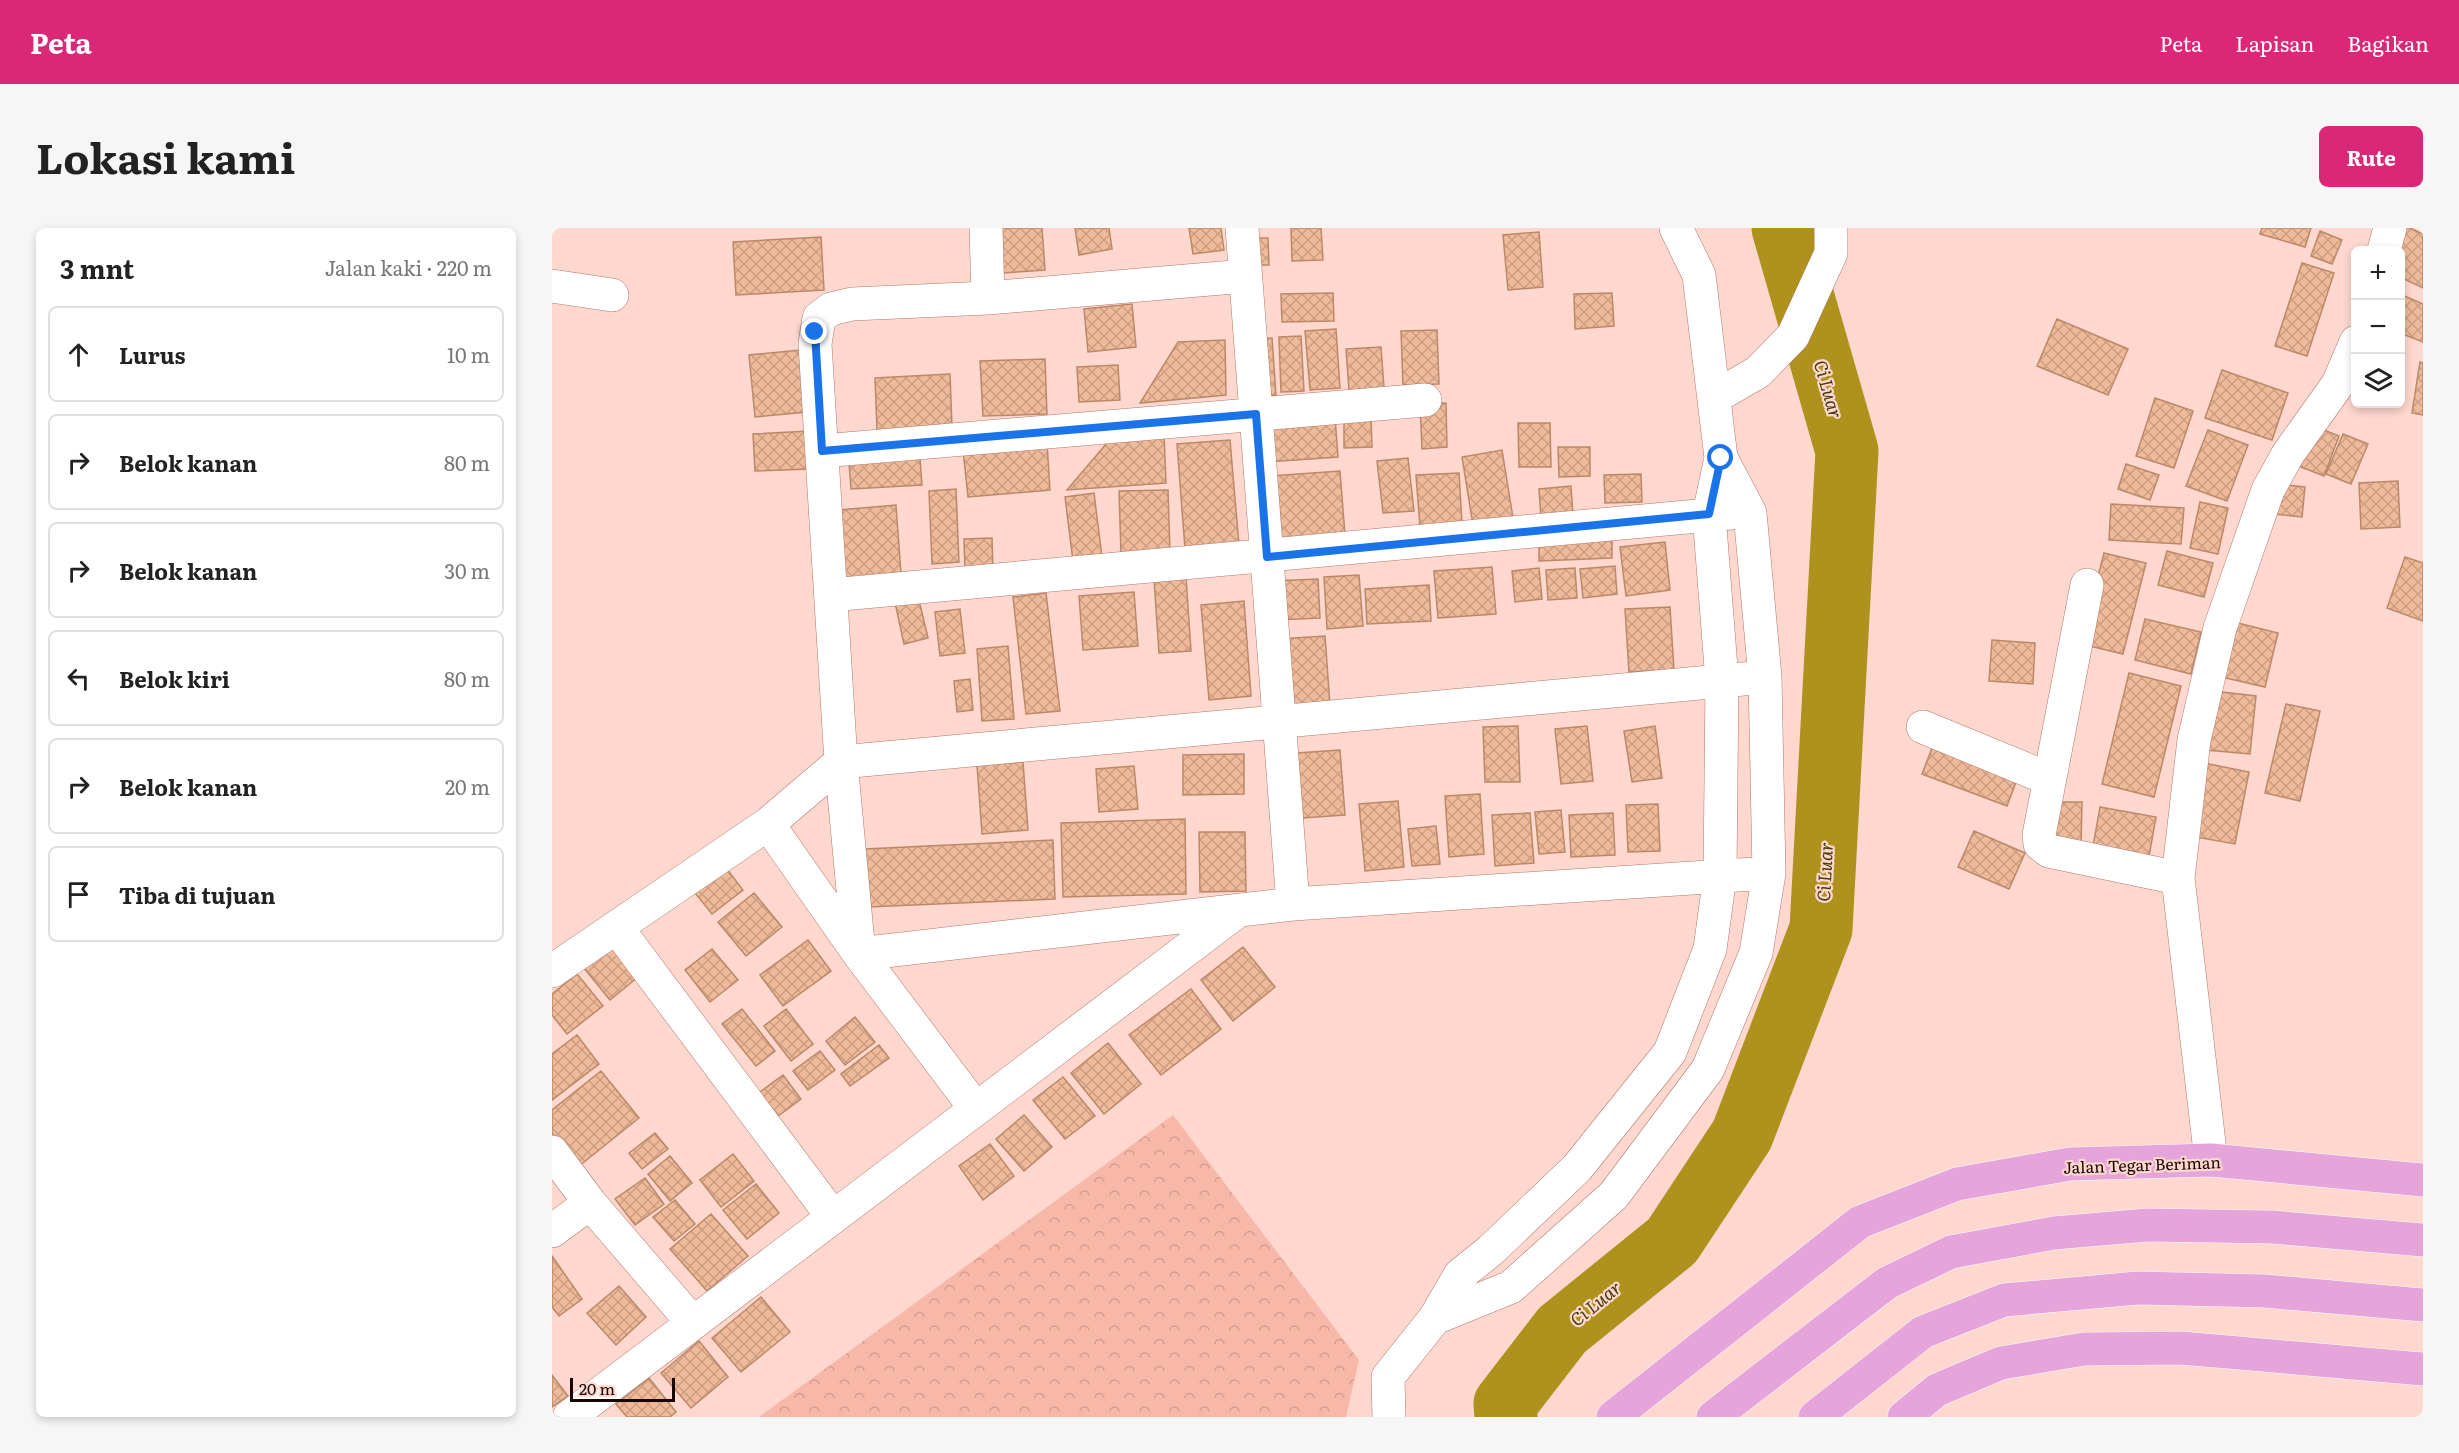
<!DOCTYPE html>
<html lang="id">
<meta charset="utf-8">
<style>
:root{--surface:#fff;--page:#f6f6f6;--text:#222;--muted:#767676;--line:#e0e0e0;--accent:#db2777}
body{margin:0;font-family:Literata,serif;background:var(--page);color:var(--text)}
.controls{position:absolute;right:18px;top:18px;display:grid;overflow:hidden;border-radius:9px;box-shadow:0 3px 9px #0003}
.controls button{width:54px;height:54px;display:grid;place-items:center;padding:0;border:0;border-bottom:2px solid var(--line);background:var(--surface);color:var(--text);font:30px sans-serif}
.scale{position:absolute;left:18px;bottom:15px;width:105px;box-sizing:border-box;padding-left:6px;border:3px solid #190603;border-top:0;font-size:16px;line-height:21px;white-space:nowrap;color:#190603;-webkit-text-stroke:4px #fed7ce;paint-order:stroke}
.stop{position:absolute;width:18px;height:18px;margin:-14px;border:4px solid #1a73e8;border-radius:50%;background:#fff}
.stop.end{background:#1a73e8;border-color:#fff;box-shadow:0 2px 6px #0008}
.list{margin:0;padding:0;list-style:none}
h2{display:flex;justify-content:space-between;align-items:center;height:78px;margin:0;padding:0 24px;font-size:26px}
h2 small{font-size:20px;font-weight:400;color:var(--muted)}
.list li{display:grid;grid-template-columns:39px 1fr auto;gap:18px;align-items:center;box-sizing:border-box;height:96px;margin:0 12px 12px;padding:0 12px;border:2px solid var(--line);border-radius:9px}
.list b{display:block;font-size:22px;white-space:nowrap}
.list em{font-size:20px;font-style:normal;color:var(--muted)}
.icon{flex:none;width:33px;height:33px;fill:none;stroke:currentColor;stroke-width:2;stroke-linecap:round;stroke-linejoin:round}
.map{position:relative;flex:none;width:1871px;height:1189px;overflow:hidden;border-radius:9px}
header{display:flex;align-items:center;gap:36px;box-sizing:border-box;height:84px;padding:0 30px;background:var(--accent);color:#fff}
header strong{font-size:28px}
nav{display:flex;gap:33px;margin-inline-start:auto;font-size:21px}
.intro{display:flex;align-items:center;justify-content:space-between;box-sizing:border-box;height:144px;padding:0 36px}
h1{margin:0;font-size:42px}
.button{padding:15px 27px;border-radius:9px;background:var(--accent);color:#fff;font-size:21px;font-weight:700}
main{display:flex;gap:36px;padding:0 36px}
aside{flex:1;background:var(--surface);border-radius:9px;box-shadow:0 3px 9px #0003}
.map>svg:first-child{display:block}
</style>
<header>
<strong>Peta</strong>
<nav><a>Peta</a><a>Lapisan</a><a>Bagikan</a></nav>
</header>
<div class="intro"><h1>Lokasi kami</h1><a class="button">Rute</a></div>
<main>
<aside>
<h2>3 mnt<small>Jalan kaki · 220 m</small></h2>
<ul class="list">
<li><svg class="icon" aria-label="ahead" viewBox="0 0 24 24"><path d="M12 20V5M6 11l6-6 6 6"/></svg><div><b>Lurus</b></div><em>10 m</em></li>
<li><svg class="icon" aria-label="right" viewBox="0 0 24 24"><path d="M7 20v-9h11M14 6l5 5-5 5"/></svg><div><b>Belok kanan</b></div><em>80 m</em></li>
<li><svg class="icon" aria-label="right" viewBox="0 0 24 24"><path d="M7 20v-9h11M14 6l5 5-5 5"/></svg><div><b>Belok kanan</b></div><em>30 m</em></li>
<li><svg class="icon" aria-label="left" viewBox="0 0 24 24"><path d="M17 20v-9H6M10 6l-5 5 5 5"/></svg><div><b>Belok kiri</b></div><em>80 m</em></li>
<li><svg class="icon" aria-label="right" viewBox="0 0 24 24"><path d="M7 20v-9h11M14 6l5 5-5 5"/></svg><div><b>Belok kanan</b></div><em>20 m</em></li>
<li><svg class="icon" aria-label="arrive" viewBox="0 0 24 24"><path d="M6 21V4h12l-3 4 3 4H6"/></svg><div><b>Tiba di tujuan</b></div></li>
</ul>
</aside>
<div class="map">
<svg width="1871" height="1189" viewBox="0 0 1871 1189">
<defs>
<pattern id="park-crowns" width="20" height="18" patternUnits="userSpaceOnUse" patternTransform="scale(1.5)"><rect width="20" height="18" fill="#f8b8a9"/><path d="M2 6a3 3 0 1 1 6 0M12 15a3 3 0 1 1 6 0" fill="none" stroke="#d49d90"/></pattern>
<pattern id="building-cross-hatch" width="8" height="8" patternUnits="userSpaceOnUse" patternTransform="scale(1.5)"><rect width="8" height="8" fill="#eeba99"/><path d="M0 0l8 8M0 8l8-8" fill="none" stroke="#cc9e82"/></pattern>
</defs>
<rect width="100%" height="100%" fill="#fed7ce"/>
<!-- park -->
<path fill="url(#park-crowns)" d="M621,887L807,1132L794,1189H207Z"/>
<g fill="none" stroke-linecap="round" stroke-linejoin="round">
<!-- river -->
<path stroke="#ae921d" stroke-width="63" d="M954,1189L953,1176L1010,1102L1120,1013L1190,907L1269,701L1295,223L1231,0"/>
</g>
<!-- building -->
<path fill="url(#building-cross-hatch)" stroke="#bb8969" stroke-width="1.5" d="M448,0H490L493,42L451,45Z
M523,0H557L560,21L527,27Z
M637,0H669L672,22L641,26Z
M739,0H769L771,32L740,33Z
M1710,0H1759L1753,19L1708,6Z
M1849,0H1858L1871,6V60L1848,49Z
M1768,3L1790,12L1780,36L1759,28Z
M987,4L991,59L956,62L951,7Z
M269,9L272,62L184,67L181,14Z
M696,10H716L717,37H697Z
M1750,35L1782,45L1755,128L1723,118Z
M781,65L782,93L730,94L729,66Z
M1060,65L1062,98L1023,101L1022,66Z
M1848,66L1871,76V114L1848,105Z
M580,76L584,119L536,124L532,81Z
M1505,91L1576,121L1556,167L1485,138Z
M784,101L788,160L758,162L753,103Z
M885,102L887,156L851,157L849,103Z
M749,108L752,163L729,164L727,109Z
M720,110L724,167L703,169L699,112Z
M673,112L674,167L588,175L626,114Z
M829,119L832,160L797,162L794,121Z
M249,122L255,184L203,189L197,127Z
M493,131L495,186L431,188L428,133Z
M1868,134L1871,135V187L1860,185Z
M566,137L568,172L527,174L525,139Z
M1670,142L1736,165L1720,212L1653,190Z
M398,146L400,199L325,202L323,150Z
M1603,170L1641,183L1622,240L1584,228Z
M894,175L895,219L870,221L868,176Z
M783,189L786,229L716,234L713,194Z
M819,190L820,219L792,220V191Z
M966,195H998L999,239H967Z
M1759,197L1787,208L1772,248L1744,237Z
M1656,202L1696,217L1675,273L1634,258Z
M257,203L258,241L203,243L201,206Z
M612,204L614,255L515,262L561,208Z
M1791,206L1816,216L1799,256L1774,246Z
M678,212L687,317L633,321L625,216Z
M495,215L498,262L416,269L411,222Z
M1006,219H1038V248L1007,249Z
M950,222L961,290L921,297L910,229Z
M856,230L862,283L831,285L825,233Z
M368,231L370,257L299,261L297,235Z
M1574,236L1607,247L1598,272L1566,261Z
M788,243L793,307L722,312L718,248Z
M907,245L910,296L868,299L864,247Z
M1089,246L1090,274L1053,275L1052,247Z
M1846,253L1848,299L1809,301L1807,255Z
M1725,256L1753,259L1750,289L1722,286Z
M1019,258L1021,288L989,290L987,261Z
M404,261L407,334L380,336L377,263Z
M616,262L618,324L569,326L567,263Z
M542,265L550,329L521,333L513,269Z
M1648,274L1676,280L1666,326L1638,320Z
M1559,276L1632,280L1629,316L1557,312Z
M344,277L349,346L293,350L287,282Z
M1060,306V330L987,333V309Z
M440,310L441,341L413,343L412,311Z
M1113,314L1118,362L1074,368L1068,319Z
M1615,323L1661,335L1652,369L1606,357Z
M1552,325L1594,335L1571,426L1529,416Z
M1853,329L1871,335V393L1835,380Z
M1063,338L1065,366L1031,370L1028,341Z
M940,339L944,386L886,390L882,343Z
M987,340L990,371L963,374L960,343Z
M1023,340L1025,370L996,372L994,342Z
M807,347L811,398L775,401L772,349Z
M634,349L639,423L607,425L602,351Z
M766,351L768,390L723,392L720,353Z
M877,357L879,393L815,396L813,361Z
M365,364L376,410L352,416L342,370Z
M582,364L586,418L531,422L527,368Z
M494,365L508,483L474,486L461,369Z
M692,373L699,468L657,472L649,377Z
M1118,379L1122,442L1077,444L1073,381Z
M408,381L413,425L388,428L383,384Z
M1593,391L1649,404L1639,446L1583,432Z
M1678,393L1726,405L1713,459L1665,448Z
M773,408L778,477L732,480L727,411Z
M1440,412L1483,415L1481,456L1437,453Z
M456,418L462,491L430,493L425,421Z
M1577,445L1629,458L1602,569L1550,556Z
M418,451L421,482L405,484L402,453Z
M1661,463L1704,468L1698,526L1654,522Z
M1734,476L1768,483L1748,573L1713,565Z
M966,498L968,554H933L931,499Z
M1035,498L1041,553L1009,556L1003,501Z
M1103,498L1110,550L1080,554L1072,503Z
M1382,515L1467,546L1455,578L1370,546Z
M788,522L793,587L750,590L745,525Z
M692,526V566L631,567V527Z
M471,534L476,602L430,606L425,537Z
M1652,535L1697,544L1683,616L1638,608Z
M582,538L586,581L547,584L544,541Z
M928,566L932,626L897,629L893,568Z
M846,573L852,639L813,643L807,576Z
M1498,574H1530L1529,618H1498Z
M1106,576L1108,623L1076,624L1074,577Z
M1548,579L1604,589L1596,634L1540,624Z
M1009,582L1013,624L987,626L983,584Z
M978,585L982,635L943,638L940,587Z
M1061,585L1063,627L1019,629L1017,587Z
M633,591L634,666L511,669L509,595Z
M884,598L888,636L860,638L856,601Z
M1422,603L1473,625L1457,661L1406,639Z
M647,604H693L694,663L648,664Z
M501,612L503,671L316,679L313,621Z
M171,636L191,662L160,686L139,660Z
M202,665L230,699L194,728L166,694Z
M256,712L279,743L231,778L208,747Z
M60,717L86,749L58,772L32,740Z
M691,719L723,759L681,793L649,752Z
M160,721L186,752L158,774L133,742Z
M25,746L51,778L15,806L0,787V766Z
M639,761L669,801L609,847L577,807Z
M190,781L223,823L204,838L170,796Z
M234,781L261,816L239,833L212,798Z
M303,789L323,814L293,837L274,813Z
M25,807L47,836L0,872V826Z
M556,815L589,856L552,886L519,845Z
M327,817L337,830L298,858L289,846Z
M268,823L283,842L256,862L241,843Z
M49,843L87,890L27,938L0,905V882Z
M231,847L249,871L222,891L204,867Z
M511,849L543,888L513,911L481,872Z
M472,887L500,919L472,943L444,911Z
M103,905L116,921L90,941L77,925Z
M438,916L462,948L431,972L407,938Z
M181,926L202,953L169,979L148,952Z
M118,928L140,955L118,973L96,946Z
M93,950L112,976L83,997L63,971Z
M204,956L227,985L195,1011L171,982Z
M123,972L143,996L122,1013L101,989Z
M159,986L196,1028L155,1063L118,1021Z
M0,1028L30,1071L7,1088L0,1079Z
M67,1058L94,1089L64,1117L35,1085Z
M209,1069L238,1104L189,1144L160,1110Z
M147,1113L176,1149L139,1180L109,1145Z
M0,1147L16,1168L0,1179Z
M97,1150L124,1184L118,1189H75L64,1176Z"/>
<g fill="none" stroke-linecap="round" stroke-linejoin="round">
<!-- street casing -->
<g stroke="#b1786a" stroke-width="34">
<path id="street" d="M434,0L436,70
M690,0L741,676
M1832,22L1838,0
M0,58L60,67
M1163,169L1206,144L1241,108L1279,25V0
M270,223L873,172
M1535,357L1487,607L1488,616L1497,623L1626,650
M279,367L1179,285
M1371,499L1495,550
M216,596L307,726L424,881
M65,700L281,989
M307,726L289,534L263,116L267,90L279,81L300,76L436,70L693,48
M307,726L741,676L1217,645
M0,743L216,596L289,534L1213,449
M0,924L38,975L141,1095
M1659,932L1626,650L1642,512L1668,400L1716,262L1736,226L1786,156L1804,114
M0,1003L38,975
M883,1090L959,1059L1062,967L1156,841L1204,725L1217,645L1213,449L1198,285L1169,230
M17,1189L683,685
M837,1189L836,1149L883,1090L908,1047L939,1022L1025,940L1118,824L1158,721L1168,648L1170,453L1157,286L1169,230L1147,47L1124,0"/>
</g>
<!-- primary casing -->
<g stroke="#fff" stroke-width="34">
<path id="primary" d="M1061,1189L1308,994L1405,956L1518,936L1659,932L1871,952
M1161,1189L1335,1055L1399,1024L1502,1005L1596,997L1720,999L1871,1012
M1263,1189L1371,1104L1452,1072L1586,1060L1712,1063L1871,1077
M1352,1189L1385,1162L1449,1135L1532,1121L1629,1120L1871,1141"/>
</g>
<!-- street -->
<use href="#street" stroke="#fff" stroke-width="33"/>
<!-- primary -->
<use href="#primary" stroke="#e5a4da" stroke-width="33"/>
</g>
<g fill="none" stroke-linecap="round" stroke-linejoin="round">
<!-- route -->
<path stroke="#1a73e8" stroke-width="8" d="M263,104L270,223L704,186L715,329L1157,286L1169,230"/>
</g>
<g text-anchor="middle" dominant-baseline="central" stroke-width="4.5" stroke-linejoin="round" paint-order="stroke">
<!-- street labels -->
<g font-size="16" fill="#190603" stroke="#fed7ce">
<text transform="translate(1590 936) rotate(-2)">Jalan Tegar Beriman</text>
</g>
<!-- water labels -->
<g font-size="18" font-style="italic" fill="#463a0d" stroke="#fed7ce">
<text transform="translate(1277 161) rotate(74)">Ci Luar</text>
<text transform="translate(1272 644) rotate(-87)">Ci Luar</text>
<text transform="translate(1043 1075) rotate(-39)">Ci Luar</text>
</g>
</g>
</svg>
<div class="controls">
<button>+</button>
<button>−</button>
<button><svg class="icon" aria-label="layers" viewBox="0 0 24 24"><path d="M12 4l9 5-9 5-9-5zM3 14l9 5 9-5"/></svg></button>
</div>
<div class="scale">20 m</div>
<div class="stop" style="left:1169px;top:230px"></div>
<div class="stop end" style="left:263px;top:104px"></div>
</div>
</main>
